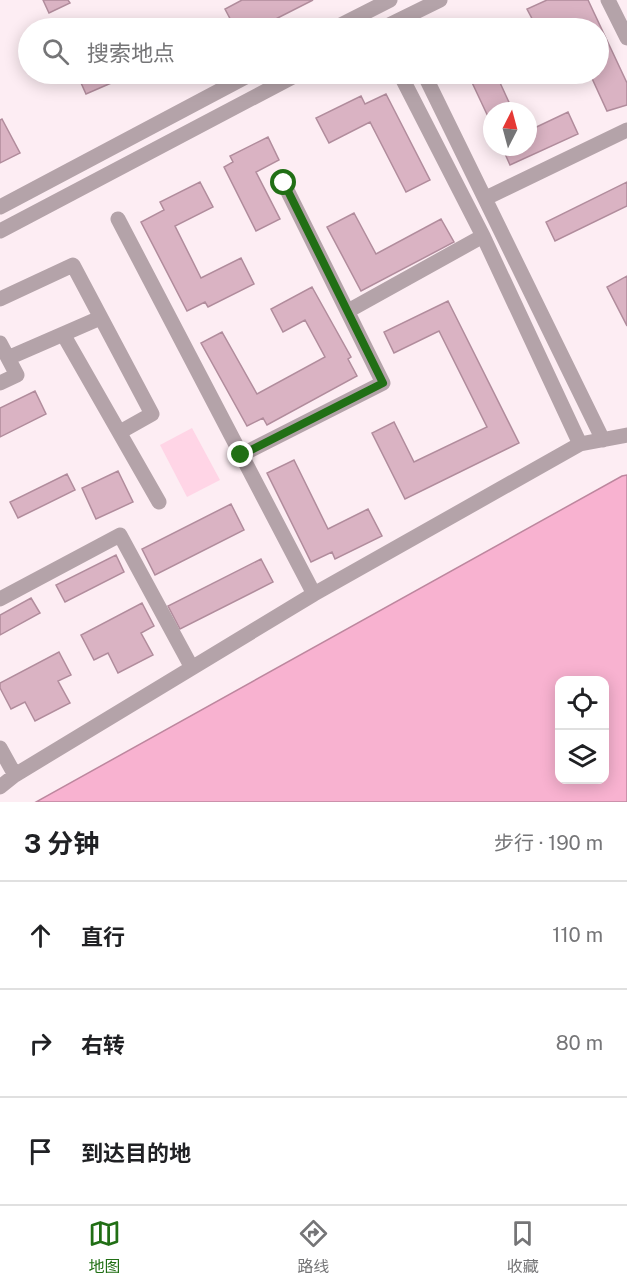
<!DOCTYPE html>
<html lang="zh">
<meta charset="utf-8">
<style>
:root{--surface:#fff;--page:#f2f2f2;--text:#202124;--muted:#757577;--line:#e0e0e0;--accent:#216f15}
body{margin:0;font-family:"Public Sans","Noto Sans SC",sans-serif;background:var(--page);color:var(--text)}
.controls{position:absolute;right:18px;bottom:18px;display:grid;overflow:hidden;border-radius:12px;box-shadow:0 3px 15px #0003}
.controls button{width:54px;height:54px;display:grid;place-items:center;padding:0;border:0;border-bottom:2px solid var(--line);background:var(--surface);color:var(--text);font:30px sans-serif}
.compass{position:absolute;left:483px;top:102px;width:54px;height:54px;border-radius:50%;background:var(--surface);box-shadow:0 3px 15px #0003;rotate:6deg}
.stop{position:absolute;width:18px;height:18px;margin:-14px;border:4px solid #216f15;border-radius:50%;background:#fff}
.stop.end{background:#216f15;border-color:#fff;box-shadow:0 2px 6px #0008}
.list{margin:0;padding:0;list-style:none}
h2{display:flex;justify-content:space-between;align-items:center;height:78px;margin:0;padding:0 24px;font-size:26px}
h2 small{font-size:20px;font-weight:400;color:var(--muted)}
.list li{display:grid;grid-template-columns:39px 1fr auto;gap:18px;align-items:center;box-sizing:border-box;height:108px;padding:0 24px;border-top:2px solid var(--line)}
.list b{display:block;font-size:22px;white-space:nowrap}
.list em{font-size:20px;font-style:normal;color:var(--muted)}
.icon{flex:none;width:33px;height:33px;fill:none;stroke:currentColor;stroke-width:2;stroke-linecap:round;stroke-linejoin:round}
.map{position:relative;flex:none;width:627px;height:802px;overflow:hidden}
.search{position:absolute;background:var(--surface);box-shadow:0 3px 15px #0003;left:18px;right:18px;top:18px;height:66px;display:flex;align-items:center;gap:15px;box-sizing:border-box;padding:0 21px;border-radius:33px;color:var(--muted);font-size:22px}
.sheet{height:402px;background:var(--surface)}
nav{display:flex;justify-content:space-around;align-items:center;box-sizing:border-box;height:84px;border-top:2px solid var(--line);background:var(--surface);font-size:16px;color:var(--muted)}
nav a{display:grid;justify-items:center;gap:3px}
nav .on{color:var(--accent)}
.map>svg:first-child{display:block}
</style>
<div class="map">
<svg width="627" height="802" viewBox="0 0 627 802">
<rect width="100%" height="100%" fill="#fdedf3"/>
<!-- green -->
<path fill="#ffd5e6" d="M192,428L220,480L187,497L160,445Z"/>
<!-- water -->
<path fill="#f8b2d0" stroke="#bd879e" stroke-width="1.5" fill-rule="evenodd" d="M627,475V802H36L622,476ZM560,680H604V780H560Z"/>
<!-- building -->
<path fill="#dab3c3" stroke="#b18c9c" stroke-width="1.5" d="M43,0H68L70,3L49,13Z
M242,0H313L258,28H235L225,9Z
M547,0H588L627,83V105L607,111L590,74H598V28H571L569,23L555,28H537L527,9Z
M187,20L191,28H169Z
M77,74H132L86,94Z
M468,74H496L513,111H492V125Z
M386,94L430,180L406,192L370,122L329,143L316,118L361,96L365,104Z
M568,112L578,134L510,165L502,147H528V131Z
M2,119L20,153L0,163V120Z
M268,137L279,160L256,172L280,219L256,231L224,167L233,162L230,156Z
M200,182L213,207L175,226L201,278L241,258L254,284L208,307L205,302L187,311L141,222L164,210L160,202Z
M627,182V206L555,241L546,222Z
M354,213L376,254L441,219L454,242L361,291L327,227Z
M627,276V326L607,287Z
M312,287L351,357L348,359L357,376L267,425L263,418L247,426L201,343L222,332L257,394L325,357L305,320L283,332L271,309Z
M448,301L519,443L405,499L372,433L394,422L414,462L487,427L439,331L394,353L384,332Z
M35,391L46,414L0,437V408Z
M294,460L328,529L368,509L382,536L335,559L332,552L311,562L267,473Z
M118,471L133,502L96,519L82,488Z
M67,474L75,490L18,518L10,502Z
M231,504L244,530L155,575L142,549Z
M116,555L124,572L65,602L56,585Z
M261,559L273,582L180,629L168,606Z
M31,598L40,613L0,635V615Z
M142,603L154,626L141,633L153,655L118,673L108,653L94,660L81,635Z
M59,652L71,675L58,681L70,703L35,721L25,702L11,709L0,688V683Z"/>
<g fill="none" stroke-linecap="round" stroke-linejoin="round">
<!-- minor -->
<path stroke="#b4a3a9" stroke-width="15" d="M608,0L627,38
M335,28L390,0
M383,28L440,0
M400,74L483,236L580,444
M424,74L603,440
M486,198L627,130
M0,207L251,74
M118,219L314,594
M0,231L298,74
M0,299L73,265L152,414L120,432
M348,311L483,236
M63,334L159,502
M0,343L17,375L0,383
M8,358L100,318
M241,455L383,383L283,182
M0,599L120,535L192,668
M0,748L15,775
M0,787L15,775L314,594L580,444L627,435"/>
</g>
<g fill="none" stroke-linecap="round" stroke-linejoin="round">
<!-- route -->
<path stroke="#216f15" stroke-width="8" d="M241,455L383,383L284,183"/>
</g>
</svg>
<div class="controls">
<button><svg class="icon" aria-label="locate" viewBox="0 0 24 24"><circle cx="12" cy="12" r="6"/><path d="M12 2v4M12 18v4M2 12h4M18 12h4"/></svg></button>
<button><svg class="icon" aria-label="layers" viewBox="0 0 24 24"><path d="M12 4l9 5-9 5-9-5zM3 14l9 5 9-5"/></svg></button>
</div>
<svg class="compass" viewBox="-18 -18 36 36"><path d="M0-13l5 13h-10z" fill="#e53935"/><path d="M0 13l5-13h-10z" fill="#757577"/></svg>
<div class="stop" style="left:284px;top:183px"></div>
<div class="stop end" style="left:241px;top:455px"></div>
<div class="search"><svg class="icon" aria-label="search" viewBox="0 0 24 24"><circle cx="10" cy="10" r="6"/><path d="M15 15l6 6"/></svg>搜索地点</div>
</div>
<section class="sheet">
<h2>3 分钟<small>步行 · 190 m</small></h2>
<ul class="list">
<li><svg class="icon" aria-label="ahead" viewBox="0 0 24 24"><path d="M12 20V5M6 11l6-6 6 6"/></svg><div><b>直行</b></div><em>110 m</em></li>
<li><svg class="icon" aria-label="right" viewBox="0 0 24 24"><path d="M7 20v-9h11M14 6l5 5-5 5"/></svg><div><b>右转</b></div><em>80 m</em></li>
<li><svg class="icon" aria-label="arrive" viewBox="0 0 24 24"><path d="M6 21V4h12l-3 4 3 4H6"/></svg><div><b>到达目的地</b></div></li>
</ul>
</section>
<nav>
<a class="on"><svg class="icon" aria-label="map" viewBox="0 0 24 24"><path d="M3 6l6-2 6 2 6-2v14l-6 2-6-2-6 2zM9 4v14M15 6v14"/></svg>地图</a>
<a><svg class="icon" aria-label="directions" viewBox="0 0 24 24"><path d="M12 3l9 9-9 9-9-9zM9 14v-3h6M13 9l2 2-2 2"/></svg>路线</a>
<a><svg class="icon" aria-label="saved" viewBox="0 0 24 24"><path d="M7 4h10v16l-5-4-5 4z"/></svg>收藏</a>
</nav>
